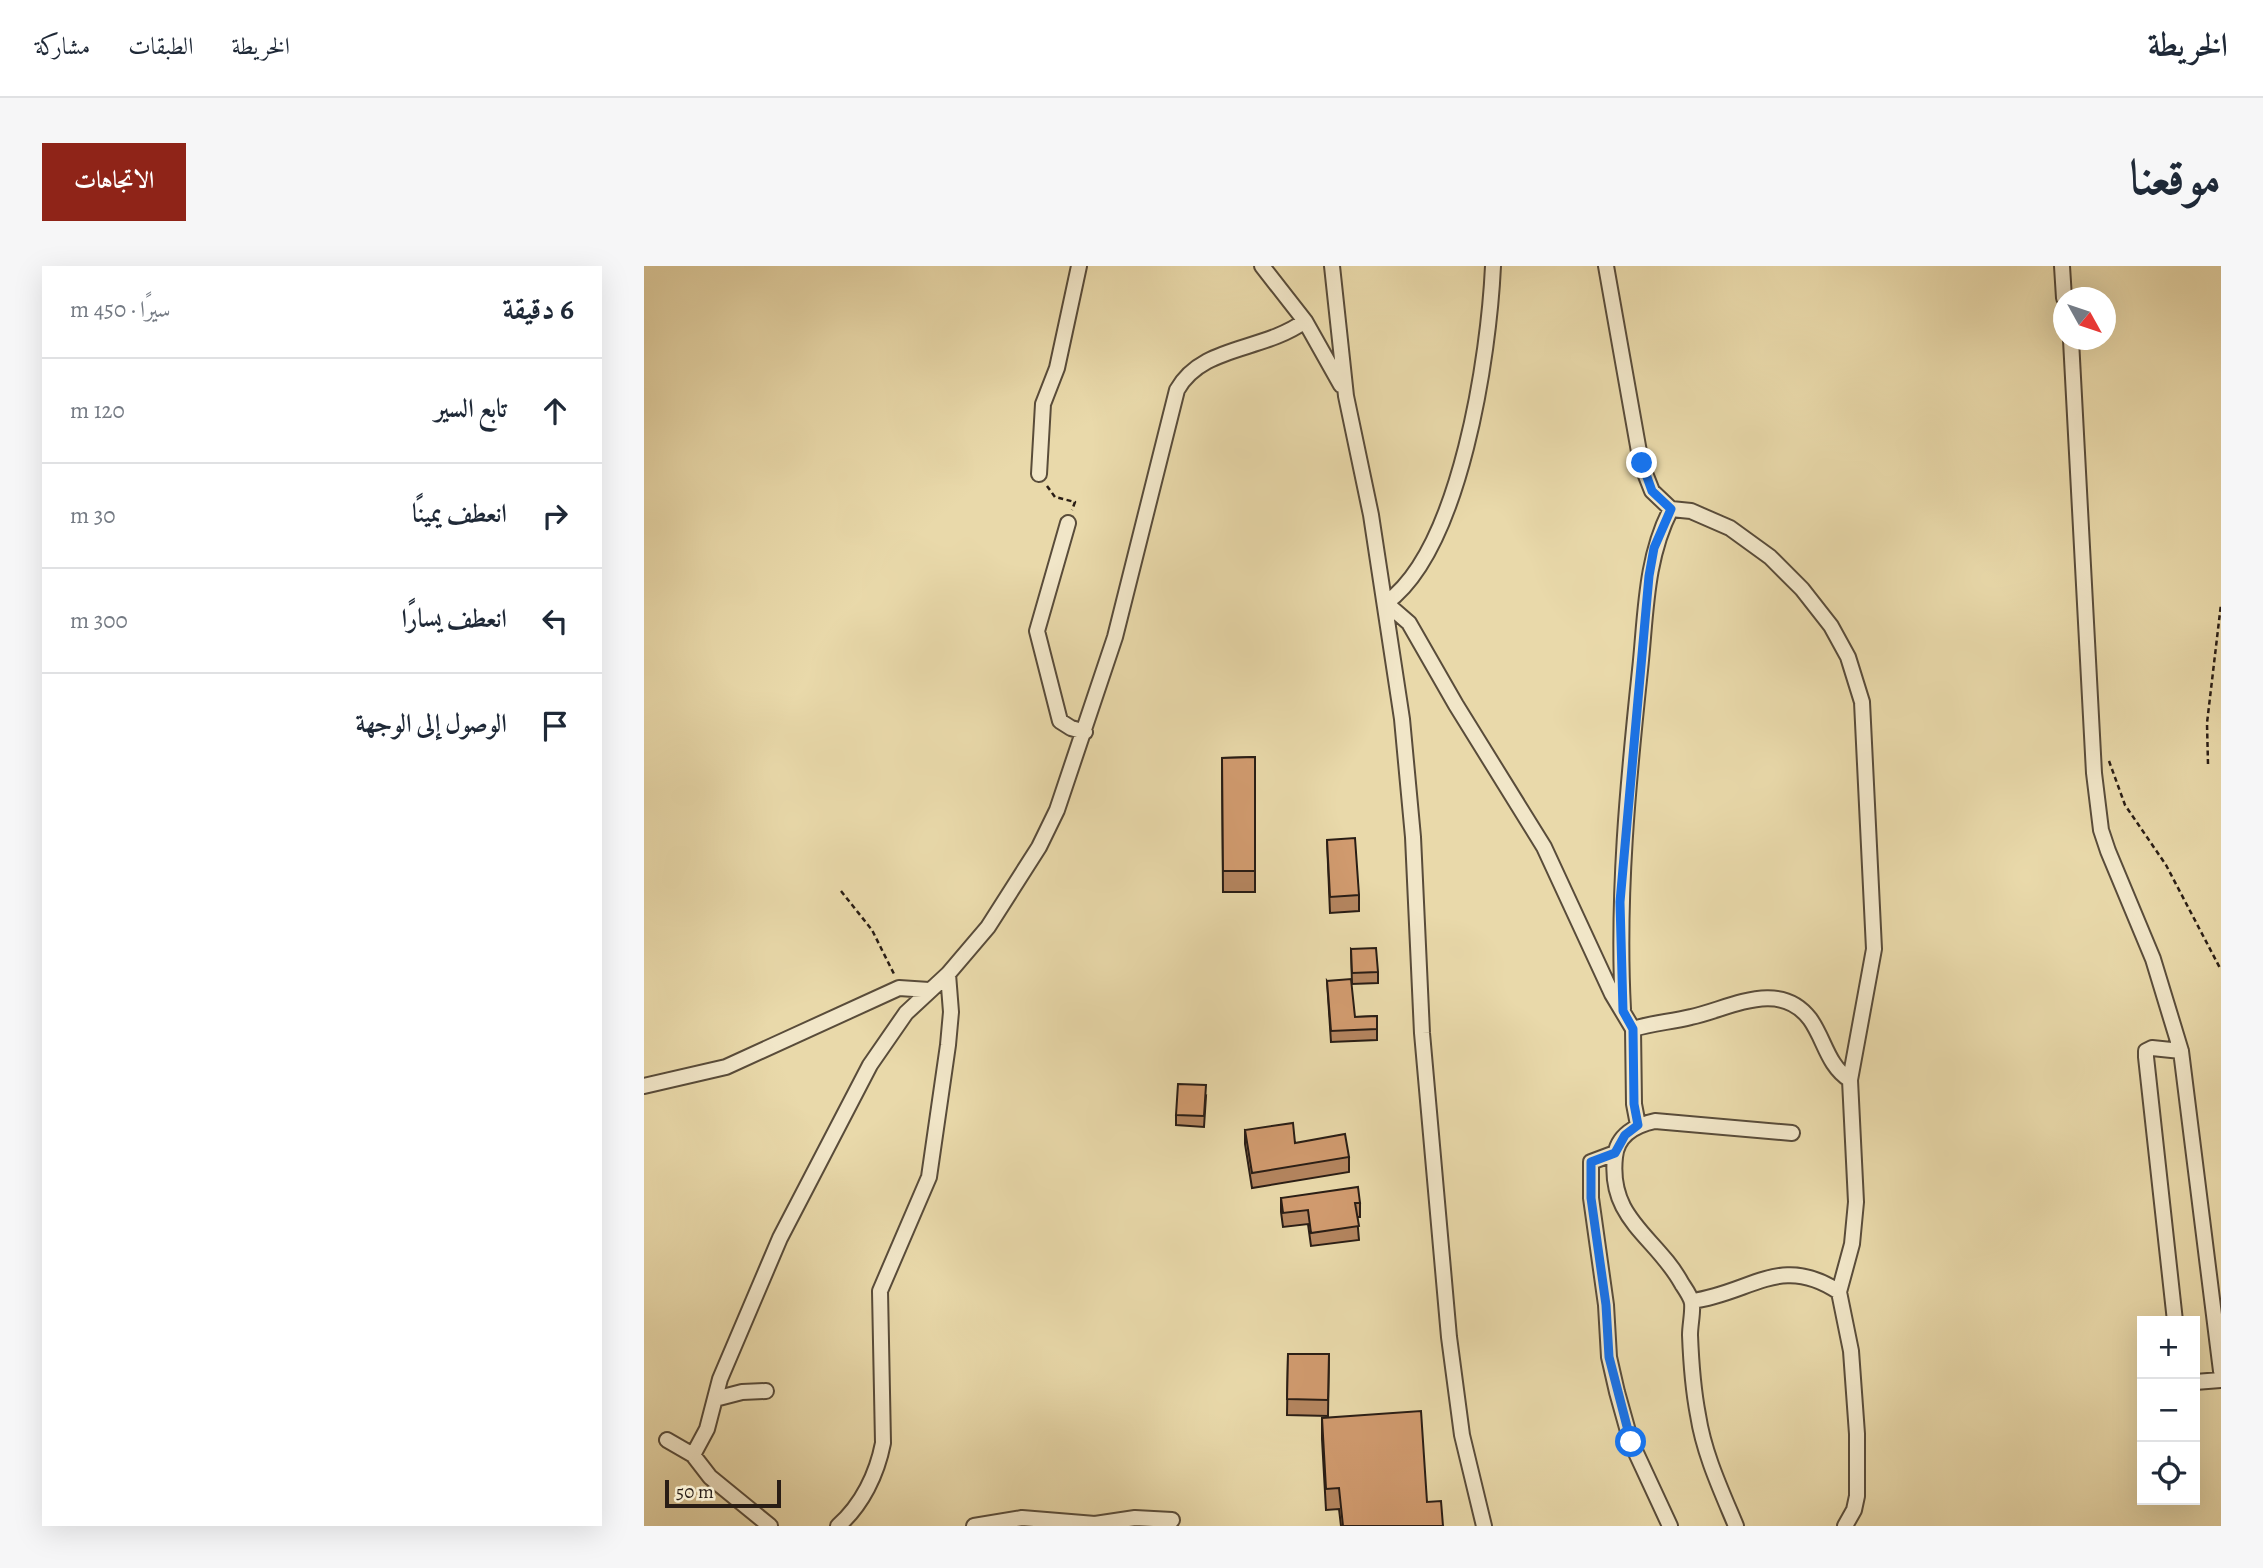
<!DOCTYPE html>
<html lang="ar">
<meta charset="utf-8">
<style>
:root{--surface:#fff;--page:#f6f6f7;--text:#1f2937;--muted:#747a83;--line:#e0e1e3;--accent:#8f2418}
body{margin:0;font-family:Alegreya,Amiri,serif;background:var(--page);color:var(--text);direction:rtl}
.controls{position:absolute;right:21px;bottom:21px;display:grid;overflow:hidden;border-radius:0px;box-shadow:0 7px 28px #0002}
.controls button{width:63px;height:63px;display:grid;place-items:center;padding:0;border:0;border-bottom:2px solid var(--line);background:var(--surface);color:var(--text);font:35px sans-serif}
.compass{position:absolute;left:1409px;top:21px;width:63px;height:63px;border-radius:50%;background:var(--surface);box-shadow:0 7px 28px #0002;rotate:130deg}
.scale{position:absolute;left:21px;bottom:18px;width:116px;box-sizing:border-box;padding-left:7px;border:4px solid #291d15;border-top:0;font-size:19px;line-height:24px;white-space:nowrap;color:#291d15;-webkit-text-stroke:5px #f1e6c8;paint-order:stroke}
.stop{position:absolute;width:21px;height:21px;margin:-16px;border:5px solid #1a73e8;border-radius:50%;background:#fff}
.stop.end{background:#1a73e8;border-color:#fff;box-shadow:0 2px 7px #0008}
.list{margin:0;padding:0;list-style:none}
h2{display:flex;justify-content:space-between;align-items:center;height:91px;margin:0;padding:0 28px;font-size:30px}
h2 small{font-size:23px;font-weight:400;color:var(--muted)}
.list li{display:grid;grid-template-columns:46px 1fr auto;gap:21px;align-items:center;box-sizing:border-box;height:105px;padding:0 28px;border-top:2px solid var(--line)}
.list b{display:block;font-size:26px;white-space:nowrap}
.list em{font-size:23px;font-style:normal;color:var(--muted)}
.icon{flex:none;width:38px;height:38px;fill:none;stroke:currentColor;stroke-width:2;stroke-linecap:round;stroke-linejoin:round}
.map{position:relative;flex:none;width:1577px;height:1260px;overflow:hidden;direction:ltr;border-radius:0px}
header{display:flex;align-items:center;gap:42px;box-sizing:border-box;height:98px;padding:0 35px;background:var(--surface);border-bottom:2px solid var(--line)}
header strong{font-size:33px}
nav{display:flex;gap:38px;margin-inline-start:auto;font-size:24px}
.intro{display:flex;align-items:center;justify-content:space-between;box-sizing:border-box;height:168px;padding:0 42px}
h1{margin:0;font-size:49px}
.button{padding:18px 32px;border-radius:0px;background:var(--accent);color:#fff;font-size:24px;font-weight:700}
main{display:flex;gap:42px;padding:0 42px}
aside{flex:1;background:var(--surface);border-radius:0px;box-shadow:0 7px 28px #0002}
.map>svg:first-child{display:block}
</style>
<header>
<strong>الخريطة</strong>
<nav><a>الخريطة</a><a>الطبقات</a><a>مشاركة</a></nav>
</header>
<div class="intro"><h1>موقعنا</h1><a class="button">الاتجاهات</a></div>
<main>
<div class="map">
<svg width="1577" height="1260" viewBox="0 0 1577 1260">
<rect width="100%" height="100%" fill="#e9d9aa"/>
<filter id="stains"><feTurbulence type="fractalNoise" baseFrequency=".00286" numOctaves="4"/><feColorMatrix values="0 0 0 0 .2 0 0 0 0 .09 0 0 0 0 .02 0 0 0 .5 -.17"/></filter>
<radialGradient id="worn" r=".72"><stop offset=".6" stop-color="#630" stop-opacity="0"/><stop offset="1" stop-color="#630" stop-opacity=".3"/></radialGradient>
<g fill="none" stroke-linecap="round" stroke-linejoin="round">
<!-- minor casing -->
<g stroke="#594c3a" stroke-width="18">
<path id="minor" d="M618,0L661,55L697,119
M688,0L702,130L727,249L758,453L769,571L778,767L805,1071L818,1169L840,1260
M962,0L997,197L1008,225L1027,243L1047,245L1086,262L1126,291L1158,323L1187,360L1204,391L1218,436L1230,683L1206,814L1212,936L1208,978L1195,1026L1207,1085L1213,1168V1230L1210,1244L1201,1260
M1418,0L1420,32
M1427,74L1450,507L1457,564L1464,585L1509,693L1537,785L1577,1105
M395,208L399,138L413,102L435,0
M424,257L393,365L416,455L427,462L441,466
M742,337L765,357L812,439L900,581L968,728L989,763L990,838L994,859
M742,337C817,283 845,88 849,0
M979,743C973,630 984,517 996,404C1002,349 1001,293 1027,243
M989,763C1008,757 1027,756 1047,751C1085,743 1135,712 1166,753C1181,774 1183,799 1206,814
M0,820L82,801L255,722L285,724
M971,887L947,896V932L962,1039L965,1091L973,1126L987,1176L1026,1260
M1048,1035C1107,1027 1137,987 1195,1026
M1531,1055L1502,791V785L1508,782L1537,785
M1551,1116L1577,1114
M71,1133L98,1126L122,1125
M23,1174L49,1189L66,1211L126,1260
M49,1189L63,1163L76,1113L136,972L226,799L262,747L304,708L344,661L395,581L413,544L471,371L533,124C558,79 618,86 661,55
M194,1260C218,1239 233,1208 239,1177L236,1025L285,911L304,779L307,746L304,708
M330,1260L378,1252L451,1258L491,1252L528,1254
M1092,1260C1077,1224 1060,1188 1054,1149C1049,1123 1047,1095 1046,1069C1046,1059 1049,1047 1048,1037C1047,1031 1042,1024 1038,1018C1012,970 964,954 971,891C973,869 992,859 1011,855L1148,867"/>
</g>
<!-- path -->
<path stroke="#291d15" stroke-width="2.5" stroke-dasharray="5 3.5" stroke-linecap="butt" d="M403,220L411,231L431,236L428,244
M1465,495L1481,539L1522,599L1577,704
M1564,498L1563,457L1577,338
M197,625L228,664L251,710"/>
<!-- minor -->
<use href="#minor" stroke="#f1e6c8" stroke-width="14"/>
</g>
<!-- wall -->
<path fill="#b4855f" stroke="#291d15" stroke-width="2" d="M611,491V626H579L578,492Z
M683,574L715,629V645L686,647Z
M707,683L734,706V717L708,718Z
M683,715L711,751L733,750V774L687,776Z
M562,830L560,861L532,859V849Z
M601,864L705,891V906L608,922L601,878Z
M637,932L716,937V951H713L715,974L667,980L664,958L639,961L637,946Z
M644,1088H685L684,1150L643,1149Z
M678,1152L783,1236L799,1260H697L695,1243L682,1244L678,1173Z"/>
<!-- building -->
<path fill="#d19b6f" stroke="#291d15" stroke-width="2" d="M611,491V605H579L578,492Z
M711,572L715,629L686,631L683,574Z
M732,682L734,706L708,707L707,683Z
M707,713L711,751L733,750V763L687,765L683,715Z
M534,818L562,819L560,850L532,849Z
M649,857L651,877L701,868L705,891L608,907L601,864Z
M714,921L716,937H711L715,960L667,967L664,944L639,947L637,932Z
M644,1088H685L684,1134L643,1133Z
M777,1145L783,1236L797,1235L799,1260H699L695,1222L682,1223L678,1152Z"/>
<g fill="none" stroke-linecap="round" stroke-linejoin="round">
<!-- route -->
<path stroke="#1a73e8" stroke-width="9" d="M987,1176L965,1091L962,1039L947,932V896L971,887L981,869L994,859L990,838L989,763L979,745L976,636L1005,310L1010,282L1027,243L1008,225L998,197"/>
</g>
<rect width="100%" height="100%" filter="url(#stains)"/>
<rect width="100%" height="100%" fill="url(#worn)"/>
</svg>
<div class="controls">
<button>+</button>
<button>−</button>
<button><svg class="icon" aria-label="locate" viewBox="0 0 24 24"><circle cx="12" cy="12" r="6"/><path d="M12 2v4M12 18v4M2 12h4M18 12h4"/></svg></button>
</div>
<svg class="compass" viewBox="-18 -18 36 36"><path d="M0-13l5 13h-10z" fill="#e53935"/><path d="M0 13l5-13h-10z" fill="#747a83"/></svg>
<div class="scale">50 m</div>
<div class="stop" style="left:987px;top:1176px"></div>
<div class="stop end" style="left:998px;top:197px"></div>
</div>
<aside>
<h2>6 دقيقة<small>سيرًا · 450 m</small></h2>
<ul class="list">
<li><svg class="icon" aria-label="ahead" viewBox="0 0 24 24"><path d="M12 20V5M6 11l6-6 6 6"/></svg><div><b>تابع السير</b></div><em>120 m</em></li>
<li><svg class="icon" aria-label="right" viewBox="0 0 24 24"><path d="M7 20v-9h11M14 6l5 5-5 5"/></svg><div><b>انعطف يمينًا</b></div><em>30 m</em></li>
<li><svg class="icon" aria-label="left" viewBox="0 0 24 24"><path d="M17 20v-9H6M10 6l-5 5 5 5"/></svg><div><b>انعطف يسارًا</b></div><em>300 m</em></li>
<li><svg class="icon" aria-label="arrive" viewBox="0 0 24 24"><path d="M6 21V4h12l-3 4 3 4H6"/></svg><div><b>الوصول إلى الوجهة</b></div></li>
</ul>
</aside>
</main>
